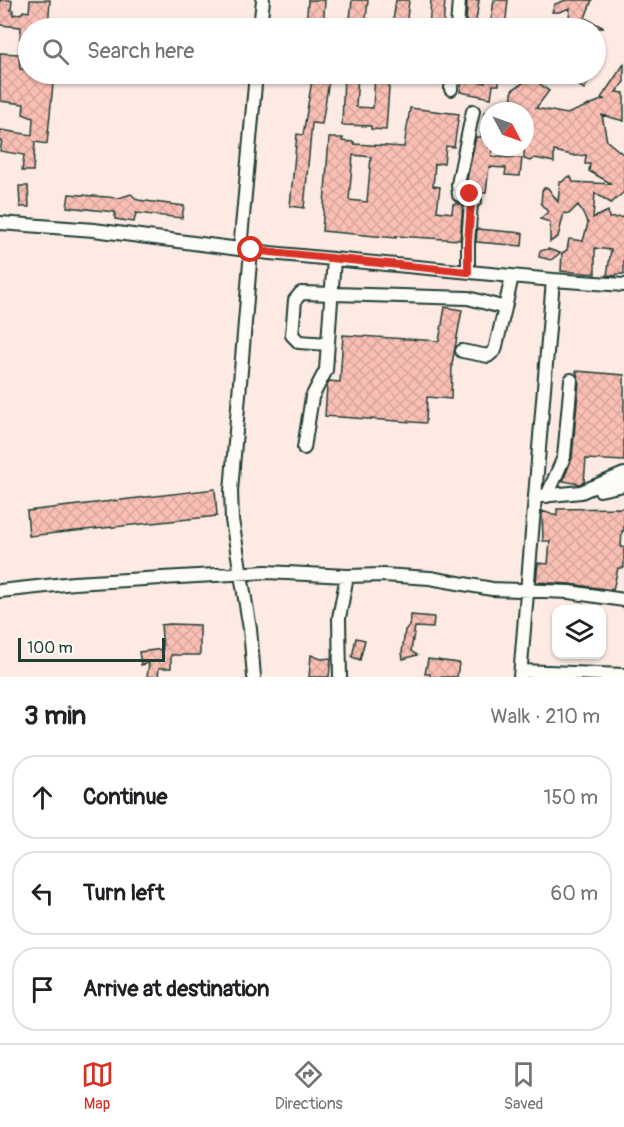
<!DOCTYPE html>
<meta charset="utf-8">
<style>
:root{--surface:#fff;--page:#f6f6f6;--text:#202124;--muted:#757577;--line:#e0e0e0;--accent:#d93025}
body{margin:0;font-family:Pangolin,sans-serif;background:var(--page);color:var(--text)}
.controls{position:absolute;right:18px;bottom:18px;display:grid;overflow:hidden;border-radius:12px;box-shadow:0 2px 4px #0004}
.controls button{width:54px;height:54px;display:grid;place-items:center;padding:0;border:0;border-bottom:2px solid var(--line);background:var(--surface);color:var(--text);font:30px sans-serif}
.compass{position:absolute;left:480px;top:102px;width:54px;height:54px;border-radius:50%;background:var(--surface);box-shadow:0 2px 4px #0004;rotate:131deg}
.scale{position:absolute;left:18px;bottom:15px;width:147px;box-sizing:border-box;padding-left:6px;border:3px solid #1f3d34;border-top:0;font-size:16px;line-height:21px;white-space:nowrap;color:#1f3d34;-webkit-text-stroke:4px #fdfcf7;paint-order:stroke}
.stop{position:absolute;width:18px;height:18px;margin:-14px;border:4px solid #d93025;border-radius:50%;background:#fff}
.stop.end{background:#d93025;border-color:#fff;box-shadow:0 2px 6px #0008}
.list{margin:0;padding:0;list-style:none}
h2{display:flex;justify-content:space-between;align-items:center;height:78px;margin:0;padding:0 24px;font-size:26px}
h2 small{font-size:20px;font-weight:400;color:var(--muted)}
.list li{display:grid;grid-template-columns:39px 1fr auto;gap:18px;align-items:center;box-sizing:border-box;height:84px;margin:0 12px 12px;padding:0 12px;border:2px solid var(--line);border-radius:24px}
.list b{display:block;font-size:22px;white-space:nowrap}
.list em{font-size:20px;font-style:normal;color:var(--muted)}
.icon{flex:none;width:33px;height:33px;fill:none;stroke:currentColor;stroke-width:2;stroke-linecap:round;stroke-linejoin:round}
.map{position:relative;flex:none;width:624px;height:677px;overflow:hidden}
.search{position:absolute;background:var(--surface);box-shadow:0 2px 4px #0004;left:18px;right:18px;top:18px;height:66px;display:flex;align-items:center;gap:15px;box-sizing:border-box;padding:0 21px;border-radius:33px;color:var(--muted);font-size:22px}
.sheet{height:366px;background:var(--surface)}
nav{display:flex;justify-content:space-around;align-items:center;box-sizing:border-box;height:84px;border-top:2px solid var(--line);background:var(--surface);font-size:16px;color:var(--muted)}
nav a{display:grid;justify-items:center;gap:3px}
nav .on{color:var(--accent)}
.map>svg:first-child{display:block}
</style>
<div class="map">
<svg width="624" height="677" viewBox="0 0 624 677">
<defs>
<pattern id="building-cross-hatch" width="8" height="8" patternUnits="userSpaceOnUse" patternTransform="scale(1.5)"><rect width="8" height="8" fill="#fabfb4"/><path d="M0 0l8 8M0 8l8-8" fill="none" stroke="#d6a59b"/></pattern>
</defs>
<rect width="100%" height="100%" fill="#fceae3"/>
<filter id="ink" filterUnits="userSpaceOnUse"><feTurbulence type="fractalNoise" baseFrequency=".0167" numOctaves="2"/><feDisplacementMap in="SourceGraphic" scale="12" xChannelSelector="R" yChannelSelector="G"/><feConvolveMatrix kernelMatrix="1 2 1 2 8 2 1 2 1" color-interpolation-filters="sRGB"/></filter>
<g filter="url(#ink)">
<!-- building -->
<path fill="url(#building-cross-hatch)" stroke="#1f3d34" stroke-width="1.5" fill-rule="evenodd" d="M0,0H12L11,10H13V15L22,13L23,11L29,12L30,0H50L48,28L28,27V39H20L21,27L0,25Z
M308,0H325L323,28H306Z
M352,0H368L365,28H349Z
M396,0H409L406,28H392Z
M431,0H445L443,28H429Z
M467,0H479L475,28H466Z
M494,0H508L505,28H490Z
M566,0H592L585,18L604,28H568L570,8L559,12H552L555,4Z
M0,53L19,54L20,69H28V74H54L47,144L35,142L33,171H22L24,155L0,151L2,141H0V130L32,135L33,118L23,114L24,104L0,101Z
M624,64V82L616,92L624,93V121L602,115L607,141L624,155V192L611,203L595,193L593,218L608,211L609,218L624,217V274H617L616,276L607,275L611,250L595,248V274L561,271L562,253L567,250L569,239L583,241L588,223L578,205L569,214L564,213L558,237L550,242V222L540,219L548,212L541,204L542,191L544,188H548L558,202L560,182H562L567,177H571L573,182L612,184L589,171L590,164H585L586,155L576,156L554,151V162L535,158L530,161L524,159L525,111H515L516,105L509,102L512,97V90L537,74H542L540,84L549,91L536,108L567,114L604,99L601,98Z
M313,74H330L322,124L312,123L304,208L290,206L297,134L303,135Z
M344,74H358L356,107L373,108L375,74H390L386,130L371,129V126L342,125Z
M486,74H499V85H493L491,98L460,92L462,82L467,83V80L485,83Z
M583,74H593L584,89L576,84Z
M410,108L459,114L454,147L446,146L444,163L435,164L433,186L440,187L437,211L452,213L453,204H463L460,240L396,236V238L322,231L329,138H343L342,141L354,142V144L404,147ZM353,155L371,157L367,202L349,200Z
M484,112H489V147H493L492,157L522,158L520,176L505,175L506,168L489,167L486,193H480L474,187L466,184L476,137H481Z
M19,186H28L29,207H20Z
M69,194L119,198L131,194L138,200L184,206L182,218L136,213L134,222L115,219V212L67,207Z
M477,229L523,233L522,246L476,242Z
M548,249L560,253L551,260L539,257L540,251Z
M445,307L462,310L452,364L451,399L427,397L426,423L325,416L327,386L329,381L340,382L343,335L439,341Z
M576,371L624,375V461L586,459L584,482L580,484L563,481L572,458L579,381Z
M215,489L217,516L29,536L27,511Z
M624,508V531H622L621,547H624V568H618L613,590L570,584L536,582L538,563L548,564L550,541H543L542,511L557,516V509Z
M411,615L434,617L433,628L415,627L411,651L417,655L403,659L402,653L405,630L410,626Z
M170,624L200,625V655H171V668H159L158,677H147L149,663L141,665L139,652L163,649L161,625Z
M356,638L365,640L360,660L352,657Z
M311,655L321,659L331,658L329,677H309Z
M428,659L459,663L457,677H430V674H425Z"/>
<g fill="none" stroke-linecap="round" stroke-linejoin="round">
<!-- minor casing -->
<g stroke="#1f3d34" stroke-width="16">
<path id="minor" d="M260,28L263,0
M457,28L459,0
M451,89L452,74
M0,223L94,230L270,253L553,280L624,285
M240,249L256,74
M251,250L231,491L232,520L250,629L254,677
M468,271V242L471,203L475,200L470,194L459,195L458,184L473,111
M505,308L512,276
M328,344L299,342L292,335L295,300L301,293L468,298L505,308L495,350L488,356L462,351
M304,448L312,397L326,370L334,259
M600,490L624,485
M541,496L581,492L624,474
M547,496L564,457L571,380
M0,591L74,583L266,572L347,576L383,575L430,578L492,589L569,592L624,600
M521,671L624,675
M340,677L339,618L347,576
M520,677L553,280"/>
</g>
<!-- minor -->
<use href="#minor" stroke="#fdfcf7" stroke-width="12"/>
</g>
</g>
<g fill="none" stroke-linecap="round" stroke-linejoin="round" filter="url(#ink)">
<!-- route -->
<path stroke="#d93025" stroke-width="8" d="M251,250L468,272V242L471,203L475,200L470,194"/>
</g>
</svg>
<div class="controls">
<button><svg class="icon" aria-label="layers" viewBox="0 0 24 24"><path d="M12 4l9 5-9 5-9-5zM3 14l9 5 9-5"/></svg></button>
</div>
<svg class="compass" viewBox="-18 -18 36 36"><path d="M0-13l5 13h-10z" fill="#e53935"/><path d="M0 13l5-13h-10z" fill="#757577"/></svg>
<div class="scale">100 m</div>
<div class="stop" style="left:251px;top:250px"></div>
<div class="stop end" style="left:470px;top:194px"></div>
<div class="search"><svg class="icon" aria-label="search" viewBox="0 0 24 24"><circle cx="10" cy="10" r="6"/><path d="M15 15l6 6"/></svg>Search here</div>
</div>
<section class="sheet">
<h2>3 min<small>Walk · 210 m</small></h2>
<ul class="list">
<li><svg class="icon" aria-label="ahead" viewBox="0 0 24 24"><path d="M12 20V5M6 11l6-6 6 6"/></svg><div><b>Continue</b></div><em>150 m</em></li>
<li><svg class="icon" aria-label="left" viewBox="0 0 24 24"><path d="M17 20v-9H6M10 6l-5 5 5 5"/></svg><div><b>Turn left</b></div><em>60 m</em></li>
<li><svg class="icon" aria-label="arrive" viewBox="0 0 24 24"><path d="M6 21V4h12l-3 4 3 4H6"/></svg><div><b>Arrive at destination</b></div></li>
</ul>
</section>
<nav>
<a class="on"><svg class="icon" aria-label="map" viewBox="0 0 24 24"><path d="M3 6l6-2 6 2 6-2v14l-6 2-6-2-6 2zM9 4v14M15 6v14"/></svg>Map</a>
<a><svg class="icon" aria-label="directions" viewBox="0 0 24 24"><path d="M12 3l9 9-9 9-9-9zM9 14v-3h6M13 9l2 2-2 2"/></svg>Directions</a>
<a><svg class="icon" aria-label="saved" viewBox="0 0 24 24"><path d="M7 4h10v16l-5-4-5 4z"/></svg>Saved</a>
</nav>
